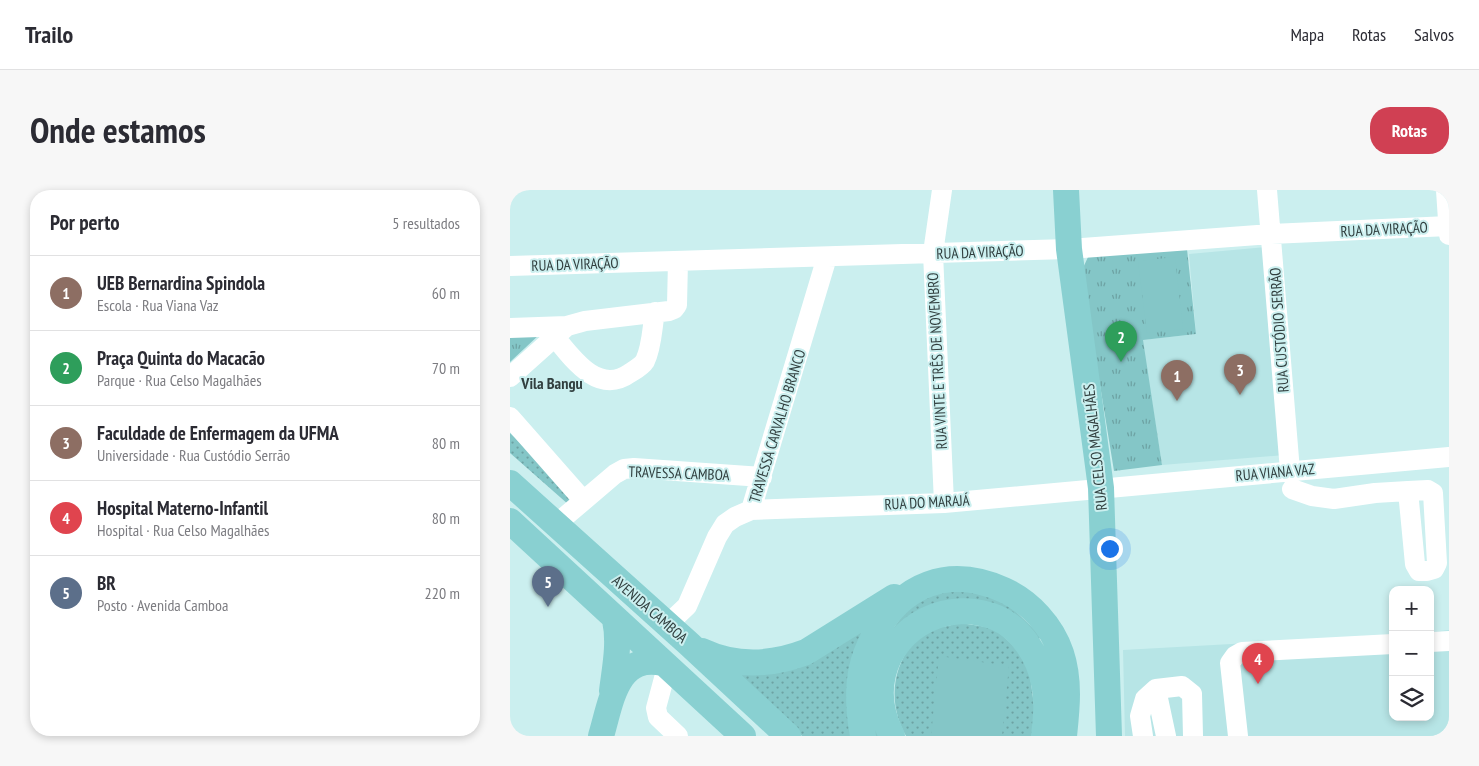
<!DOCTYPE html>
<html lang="pt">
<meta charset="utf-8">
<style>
:root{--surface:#fff;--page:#f7f7f7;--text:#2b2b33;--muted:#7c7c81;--line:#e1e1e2;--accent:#d04053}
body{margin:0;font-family:"PT Sans Narrow",sans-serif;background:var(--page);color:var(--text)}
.controls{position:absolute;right:15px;bottom:15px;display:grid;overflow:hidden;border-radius:10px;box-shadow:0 2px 8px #0003}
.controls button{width:45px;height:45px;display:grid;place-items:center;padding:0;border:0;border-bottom:1px solid var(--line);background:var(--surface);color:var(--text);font:25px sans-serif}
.you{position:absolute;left:599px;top:358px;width:18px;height:18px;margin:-12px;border:4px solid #fff;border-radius:50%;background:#1a73e8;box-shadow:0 0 0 8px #1a73e833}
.badge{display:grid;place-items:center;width:32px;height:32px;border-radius:50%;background:var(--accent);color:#fff;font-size:16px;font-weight:700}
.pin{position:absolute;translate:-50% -41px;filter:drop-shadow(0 1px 2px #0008)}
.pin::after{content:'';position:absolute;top:26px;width:18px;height:15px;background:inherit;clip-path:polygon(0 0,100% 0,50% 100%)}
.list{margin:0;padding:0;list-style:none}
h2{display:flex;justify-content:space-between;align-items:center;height:65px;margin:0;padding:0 20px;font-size:21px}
h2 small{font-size:16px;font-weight:400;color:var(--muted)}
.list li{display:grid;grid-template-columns:32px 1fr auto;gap:15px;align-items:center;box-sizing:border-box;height:75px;padding:0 20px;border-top:1px solid var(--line)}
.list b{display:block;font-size:19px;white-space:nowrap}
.list p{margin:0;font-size:16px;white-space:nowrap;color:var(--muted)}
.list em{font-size:16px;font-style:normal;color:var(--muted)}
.icon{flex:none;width:28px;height:28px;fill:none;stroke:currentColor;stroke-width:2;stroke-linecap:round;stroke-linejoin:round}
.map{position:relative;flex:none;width:939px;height:546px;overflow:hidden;border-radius:20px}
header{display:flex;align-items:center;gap:30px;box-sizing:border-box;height:70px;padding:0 25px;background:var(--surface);border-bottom:1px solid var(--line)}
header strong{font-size:24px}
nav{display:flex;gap:28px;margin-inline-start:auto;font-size:18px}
.intro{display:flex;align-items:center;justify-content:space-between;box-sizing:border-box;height:120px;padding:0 30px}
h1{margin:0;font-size:35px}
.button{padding:12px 22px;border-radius:20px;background:var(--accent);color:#fff;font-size:18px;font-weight:700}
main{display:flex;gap:30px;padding:0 30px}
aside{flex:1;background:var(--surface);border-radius:20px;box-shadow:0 2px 8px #0003}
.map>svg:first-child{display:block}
</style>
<header>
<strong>Trailo</strong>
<nav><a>Mapa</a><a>Rotas</a><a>Salvos</a></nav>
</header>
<div class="intro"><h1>Onde estamos</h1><a class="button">Rotas</a></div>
<main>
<aside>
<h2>Por perto<small>5 resultados</small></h2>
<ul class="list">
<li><span class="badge" style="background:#8d6e63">1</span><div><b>UEB Bernardina Spindola</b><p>Escola · Rua Viana Vaz</p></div><em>60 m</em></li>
<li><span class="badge" style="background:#2e9e5b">2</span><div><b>Praça Quinta do Macacão</b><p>Parque · Rua Celso Magalhães</p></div><em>70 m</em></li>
<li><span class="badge" style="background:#8d6e63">3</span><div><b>Faculdade de Enfermagem da UFMA</b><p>Universidade · Rua Custódio Serrão</p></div><em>80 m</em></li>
<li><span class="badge" style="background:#e0444e">4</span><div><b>Hospital Materno-Infantil</b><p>Hospital · Rua Celso Magalhães</p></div><em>80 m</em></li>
<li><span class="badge" style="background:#5c6f8a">5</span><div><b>BR</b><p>Posto · Avenida Camboa</p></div><em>220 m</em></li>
</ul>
</aside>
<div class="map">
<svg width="939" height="546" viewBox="0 0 939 546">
<defs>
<pattern id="grass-dots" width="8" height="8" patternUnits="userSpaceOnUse" patternTransform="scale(1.25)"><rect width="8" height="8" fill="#84c6c7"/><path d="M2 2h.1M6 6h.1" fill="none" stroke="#6da2a3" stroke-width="1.8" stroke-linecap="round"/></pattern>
<pattern id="park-tufts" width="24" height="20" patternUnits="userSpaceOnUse" patternTransform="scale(1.25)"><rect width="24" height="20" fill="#84c6c7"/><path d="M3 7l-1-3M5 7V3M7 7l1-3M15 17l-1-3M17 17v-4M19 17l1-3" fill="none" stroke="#6da2a3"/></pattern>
</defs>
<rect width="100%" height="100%" fill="#cbefef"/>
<!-- built -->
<path fill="#b7e5e6" d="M756,57L775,265L652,275L632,150L686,144L679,64Z
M939,440V546H615L613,460L883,445V527H920V442Z"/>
<!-- grass -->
<path fill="url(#grass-dots)" d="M0,243L65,307L59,315L0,263Z
M447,397L492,408L533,448L524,449L505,429L396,433L373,546H363L367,461L405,408Z
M450,433L477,437L490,443L518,470L528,546H396C379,516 381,481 402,454C405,451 408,445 412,443C423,438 438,436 450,433Z
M355,436L342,546H292L217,477Z"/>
<!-- park -->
<path fill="url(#park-tufts)" d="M677,59L686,144L633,150L652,275L604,281L590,195L576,118L573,78L578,67Z
M30,144L0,172V145Z"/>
<!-- garden -->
<path fill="#84c6c7" d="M665,67L673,139L637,143L628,71Z
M429,466L499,476L492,546H421Z"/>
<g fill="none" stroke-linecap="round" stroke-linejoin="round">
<!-- minor -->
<path stroke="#fff" stroke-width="20" d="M432,0L423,63L434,313
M757,0L780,281
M936,0L939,45
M0,76L559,59L761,44L939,36
M0,138L57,136
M44,146C62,168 88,206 120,183C125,180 132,176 135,171C142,157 142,138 145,122
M0,187L57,136L75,131L159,121L164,119L167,115L168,71
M0,227L73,310
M782,299L802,306L824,309L865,303L898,301L905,374L909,381H917L924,379L927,373L923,303L918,300L898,301
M241,320L317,67
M45,335L105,284L114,279L124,278L252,287
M157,435L177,416L207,347L215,334L225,327L241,320L434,313L939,267
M920,452L939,451
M157,477L146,518L148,527L168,546
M646,499L656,546
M633,546L630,526L635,509L646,499L672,496L682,504L683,546
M728,546L720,473L725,466L732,462L883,454"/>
<!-- major -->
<path stroke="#89d0d1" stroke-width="26" d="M556,0L559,59L591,298L599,546
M0,293L178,453L278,546
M0,331L233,546
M192,461C226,477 262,475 296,462L384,407
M102,501C105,477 110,453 105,430
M91,546C101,513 106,463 153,473
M353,546C349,524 347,500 352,478C354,467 359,456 364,446C391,394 439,375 494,400C520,412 542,436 551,463C560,490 557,518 554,546
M382,546C372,527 368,505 373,484C385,434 440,408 487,428C512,439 529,467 534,493C538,511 536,528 534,546"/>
</g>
<g text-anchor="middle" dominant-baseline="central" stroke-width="4" stroke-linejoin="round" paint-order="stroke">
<!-- street labels -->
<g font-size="15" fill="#313f3f" stroke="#cbefef">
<text transform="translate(874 39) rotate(-3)">RUA DA VIRAÇÃO</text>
<text transform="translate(470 62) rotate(-2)">RUA DA VIRAÇÃO</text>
<text transform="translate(65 74) rotate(-2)">RUA DA VIRAÇÃO</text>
<text transform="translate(769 140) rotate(-94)">RUA CUSTÓDIO SERRÃO</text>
<text transform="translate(427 171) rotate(-93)">RUA VINTE E TRÊS DE NOVEMBRO</text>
<text transform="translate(267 236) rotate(-73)">TRAVESSA CARVALHO BRANCO</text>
<text transform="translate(585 257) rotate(-96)">RUA CELSO MAGALHÃES</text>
<text transform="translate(765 282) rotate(-5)">RUA VIANA VAZ</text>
<text transform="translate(169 283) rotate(2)">TRAVESSA CAMBOA</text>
<text transform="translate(417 312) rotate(-3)">RUA DO MARAJÁ</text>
<text transform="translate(140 419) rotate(41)">AVENIDA CAMBOA</text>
</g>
<!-- neighbourhood labels -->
<g font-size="16" font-weight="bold" fill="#313f3f" stroke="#cbefef">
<text x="42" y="193">Vila Bangu</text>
</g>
</g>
</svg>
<div class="controls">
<button>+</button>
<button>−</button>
<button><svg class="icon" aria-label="layers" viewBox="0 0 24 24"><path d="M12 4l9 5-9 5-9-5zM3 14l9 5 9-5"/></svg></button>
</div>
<div class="you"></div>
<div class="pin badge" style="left:667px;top:211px;background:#8d6e63">1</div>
<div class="pin badge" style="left:611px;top:172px;background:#2e9e5b">2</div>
<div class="pin badge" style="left:730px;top:205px;background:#8d6e63">3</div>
<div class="pin badge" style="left:748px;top:494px;background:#e0444e">4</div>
<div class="pin badge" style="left:38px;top:417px;background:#5c6f8a">5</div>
</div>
</main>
